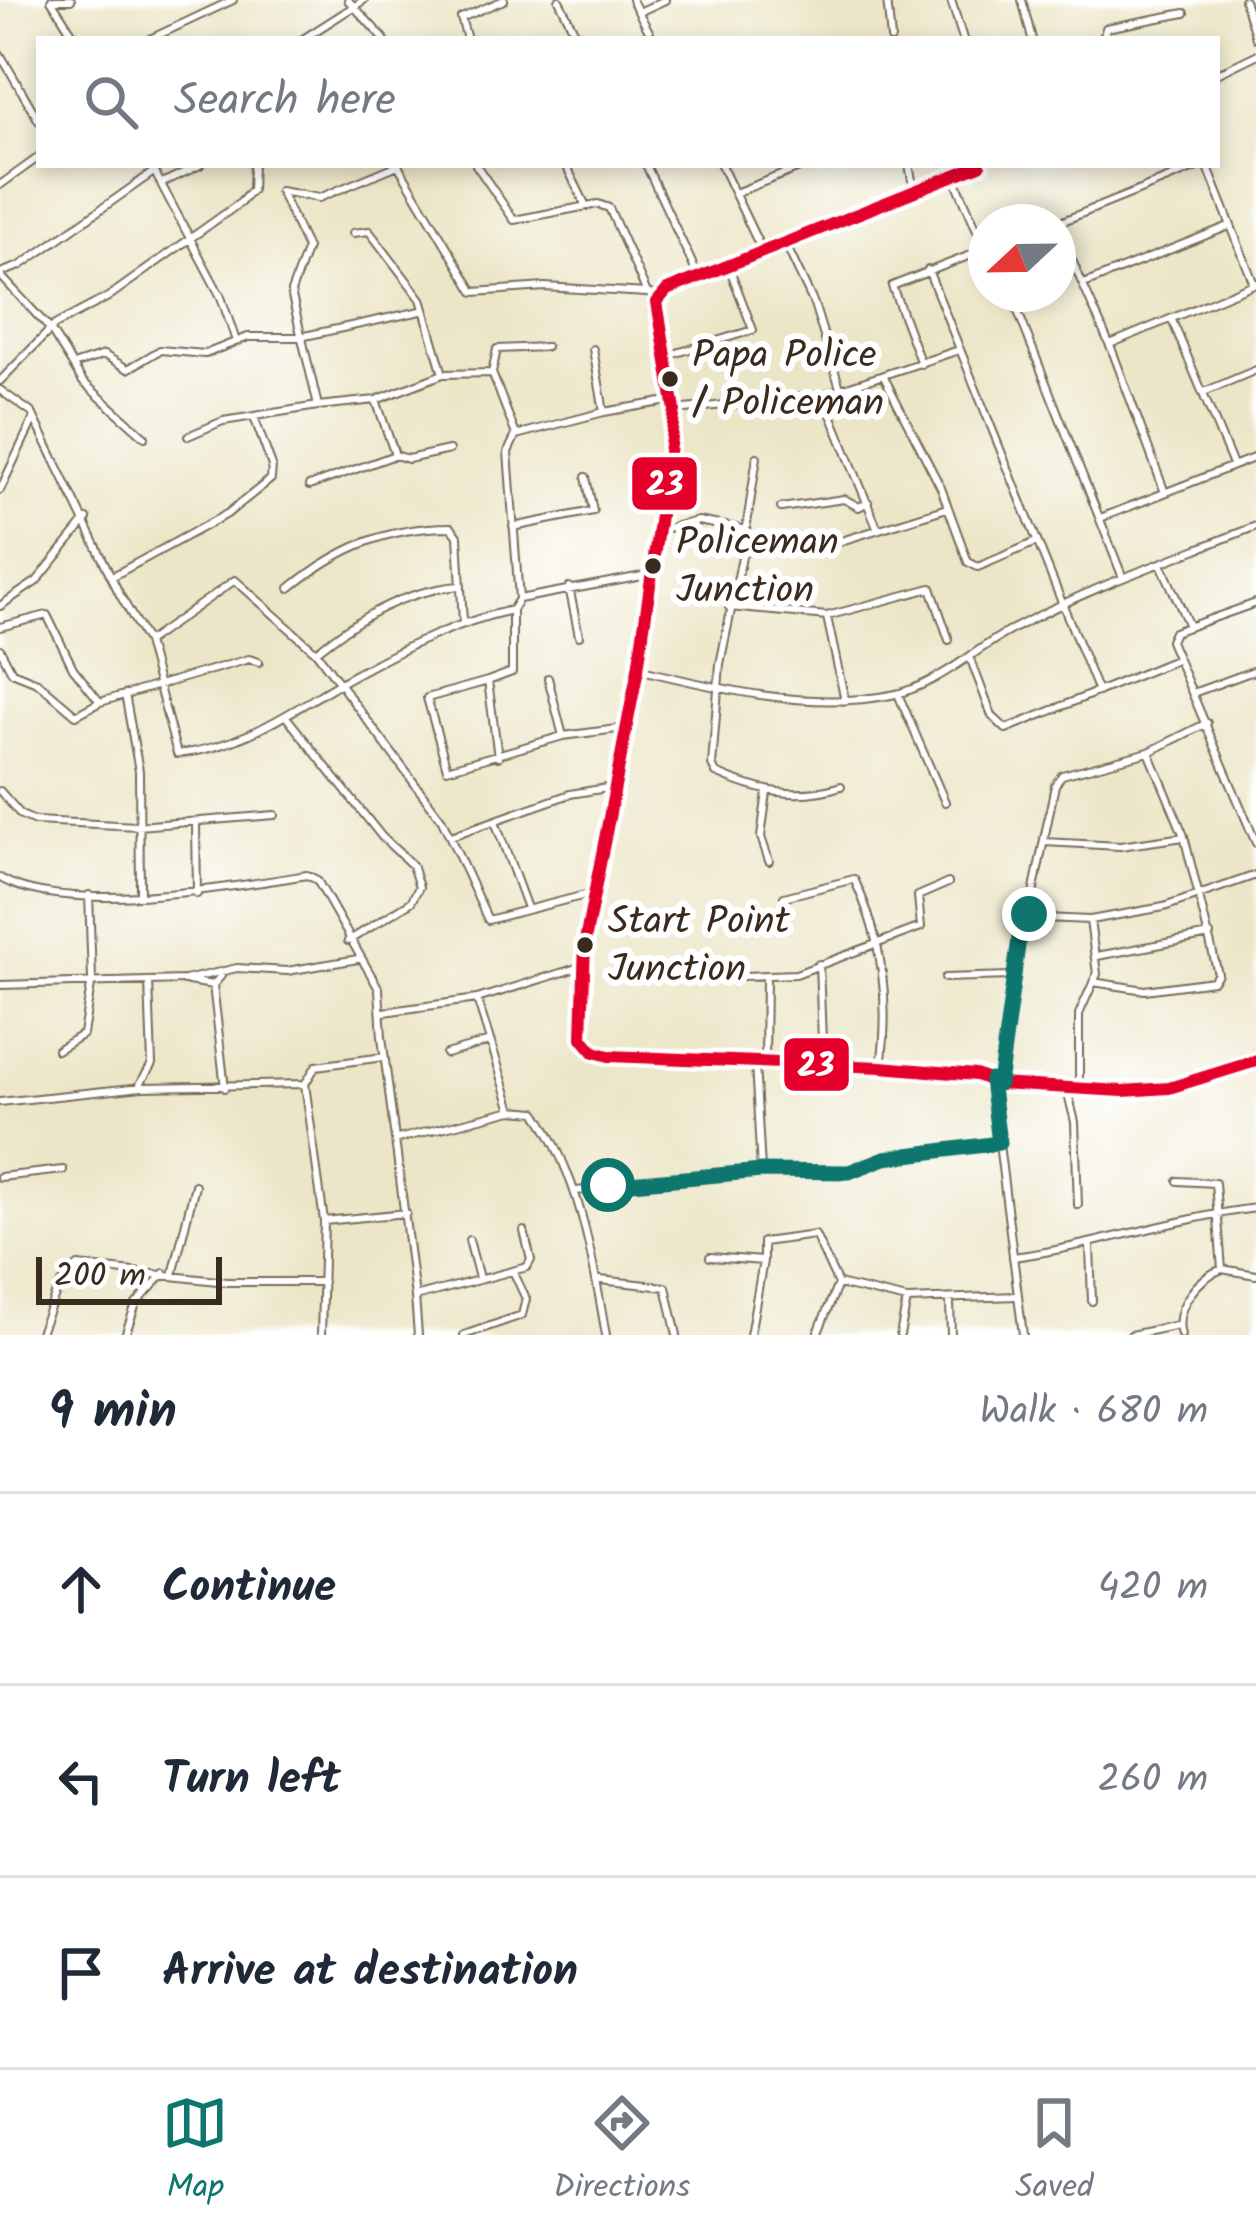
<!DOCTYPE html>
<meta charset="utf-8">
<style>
:root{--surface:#fff;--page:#f6f6f7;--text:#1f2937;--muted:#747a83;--line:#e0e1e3;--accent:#0f766e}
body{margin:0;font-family:Kalam,sans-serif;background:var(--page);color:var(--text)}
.compass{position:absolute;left:968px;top:204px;width:108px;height:108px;border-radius:50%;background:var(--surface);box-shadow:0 6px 18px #0003;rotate:248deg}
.scale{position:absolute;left:36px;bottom:30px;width:186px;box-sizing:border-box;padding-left:12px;border:6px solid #3b2a1e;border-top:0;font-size:33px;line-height:42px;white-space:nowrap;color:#3b2a1e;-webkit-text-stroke:9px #fff;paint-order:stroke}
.stop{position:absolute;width:36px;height:36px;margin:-27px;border:9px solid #0f766e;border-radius:50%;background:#fff}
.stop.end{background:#0f766e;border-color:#fff;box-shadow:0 3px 12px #0008}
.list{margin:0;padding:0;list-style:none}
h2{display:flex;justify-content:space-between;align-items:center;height:156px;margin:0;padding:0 48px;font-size:51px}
h2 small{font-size:39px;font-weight:400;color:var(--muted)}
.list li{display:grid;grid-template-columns:78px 1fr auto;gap:36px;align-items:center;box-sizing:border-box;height:192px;padding:0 48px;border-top:3px solid var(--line)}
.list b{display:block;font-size:45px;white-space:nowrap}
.list em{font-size:39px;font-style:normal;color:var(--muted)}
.icon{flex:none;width:66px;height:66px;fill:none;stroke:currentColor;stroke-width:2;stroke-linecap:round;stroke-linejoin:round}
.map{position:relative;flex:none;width:1256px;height:1335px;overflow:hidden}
.search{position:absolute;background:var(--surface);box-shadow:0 6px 18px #0003;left:36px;right:36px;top:36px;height:132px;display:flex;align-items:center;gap:30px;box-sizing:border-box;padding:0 42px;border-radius:0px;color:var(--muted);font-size:45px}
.sheet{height:732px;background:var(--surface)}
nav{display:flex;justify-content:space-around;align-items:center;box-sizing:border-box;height:168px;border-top:3px solid var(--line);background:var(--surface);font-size:33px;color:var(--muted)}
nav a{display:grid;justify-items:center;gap:6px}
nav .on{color:var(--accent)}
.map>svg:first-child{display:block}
</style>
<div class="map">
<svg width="1256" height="1335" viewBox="0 0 1256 1335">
<rect width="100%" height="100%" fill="#fff"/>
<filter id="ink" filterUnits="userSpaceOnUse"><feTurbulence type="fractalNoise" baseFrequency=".00833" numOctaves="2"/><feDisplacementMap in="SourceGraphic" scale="24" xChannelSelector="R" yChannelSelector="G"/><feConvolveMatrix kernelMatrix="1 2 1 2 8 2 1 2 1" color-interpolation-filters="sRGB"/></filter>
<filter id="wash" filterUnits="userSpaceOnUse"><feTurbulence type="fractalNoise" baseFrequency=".004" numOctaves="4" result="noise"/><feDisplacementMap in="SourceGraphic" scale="48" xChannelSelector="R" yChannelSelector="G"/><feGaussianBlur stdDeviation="2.7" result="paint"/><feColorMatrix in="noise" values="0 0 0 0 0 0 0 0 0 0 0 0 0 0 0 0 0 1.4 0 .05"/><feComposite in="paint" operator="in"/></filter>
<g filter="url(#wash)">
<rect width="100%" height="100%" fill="#ece6c8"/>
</g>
<g filter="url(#ink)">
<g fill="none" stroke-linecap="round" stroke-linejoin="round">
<!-- minor casing -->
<g stroke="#796c5a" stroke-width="10">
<path id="minor" d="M51,0L76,39
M55,0H71
M348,0L384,39
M559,0L578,39
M887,0L891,39
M951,0L963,39
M1022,0L1032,39
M1244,0L1256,38
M639,12L665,0
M150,39L233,0
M303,39L364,0
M467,39L461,18L504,0
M1103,39L1106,28L1185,13
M0,54L39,121
M1217,74L1256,55
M151,165L221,297L236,341
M398,165L474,292L545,287L647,293
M476,165L514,220L598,204L609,208L647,293L660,297
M566,165L586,206
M646,165L699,278
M909,165L915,195
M1207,165L1254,284
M955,179L985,249
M162,183L200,165
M0,185L39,157
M280,191L319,198L398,165
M735,193L807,165
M1058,223L1202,165
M1058,229L1112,350L1164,490
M353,233L369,231L421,299L443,374
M786,245L814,304L840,388
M763,253L980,165
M928,270L1098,692
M0,273L20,266L155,171
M0,275L50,329L83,382L145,437
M1084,284L1229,226
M1011,294L1123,578
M1172,320L1233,465
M1110,344L1256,283
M593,349L604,412L674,400
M667,356L753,330L729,267
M76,364L104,355L128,369L160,350L205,354L248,337H300L421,311
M921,364L892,286L986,249
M884,377L941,488L968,562L978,567L1036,542
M0,381L55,325L108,297L240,203L252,190L253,165
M0,390L32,413L120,595L147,642L177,754C246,748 297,706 356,674C405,647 457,622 512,610
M1204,392L1256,370
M823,395L877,527
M376,400L395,455L408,459L449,450
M318,406L376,400L443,374L492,373
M675,410L823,395L959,350
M516,435L604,412
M188,436L223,421L318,406L291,292L307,248L280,191
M309,486L395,455
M0,490L34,418
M781,508L844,499L859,507L868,502
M1103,517L1256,457
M513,527L593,511L586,477
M660,530L698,521L746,530L757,457
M1161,564L1189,626
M113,576L227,514L271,479L272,466L254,417
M569,587L579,636
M290,588C339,548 387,527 451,527L458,536L463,623
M519,599L653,574
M1256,603L1174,632L1170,641L1256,843
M0,606L37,581L87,519
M729,607L827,616L931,588L949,640
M827,617L845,701
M0,627L47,615L73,668L100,702L249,659L259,662
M147,642L235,580L316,652L442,820L488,920L593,893
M0,649L12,672L37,682L76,715L100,702
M316,652C359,617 403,591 459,586
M971,660L992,716L1006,729L1178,659
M638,669C718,689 809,711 891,695C937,686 972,651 1011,630C1089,587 1174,559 1256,526
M548,678L563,736
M488,681L427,698L447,769L563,736L625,728
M1193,693L1256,670
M125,694L139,771L140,893
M898,694L945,802
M288,719L382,837L412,865L419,887L411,902L348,941
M498,757L488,681L512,672V610L519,599L508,452L516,435L492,373L497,349L546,347
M841,786C797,801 756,791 716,773L712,765L720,664L743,552L838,542L947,508
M0,791L21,815L35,821L138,826L275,815
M767,792L761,837L769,861
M196,824L197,894
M496,824L527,908
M451,836L570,794L613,787
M1044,842L1120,846L1184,837
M0,878C66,916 233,887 307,875L317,880L379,989L382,1037L415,1297
M784,897L854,879C883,940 890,1001 881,1067
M1029,914L1055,785L1062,775L1149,752L1207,723
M1097,956L1210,935
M819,964L823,1066
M221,976L213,985L225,1088
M715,977L796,974L921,927L918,896L948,883
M945,978L1010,976
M188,981L213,985
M1093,982L1145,990L1213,981L1218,974L1184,836L1149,752
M0,985L185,980L237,968L287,971L358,959
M477,999L512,1110
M384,1012L477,999L583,966
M57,1050L83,1034L92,979L89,895
M446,1054L487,1042
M755,1063L761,1171
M765,1063L766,977
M140,1084L152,1064L149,981
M999,1084L1021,917L1090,920L1164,907L1256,875
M1000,1084L1151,1090L1256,1061
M1079,1085V1014L1097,974L1090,920
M1066,1086L1075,1122L1078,1205
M0,1102L142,1087L305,1084
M398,1139L512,1110L536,1112C581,1180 592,1256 606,1335
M0,1177L63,1170
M1178,1181L1215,1183L1222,1269L1256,1275
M576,1191L761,1171L849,1172L885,1158L999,1143
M324,1221L406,1213
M469,1240L479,1278
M1090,1247L1092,1301
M710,1257L763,1261L750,1335
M1013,1257C1097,1246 1173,1218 1256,1208
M763,1261V1242L815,1235L838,1284L817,1335
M173,1275L195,1185
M600,1280L666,1287L677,1335
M838,1284L907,1300L1017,1296
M950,1303L951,1335
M39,1335L58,1288L78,1266L227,1282H323
M125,1335L136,1304L164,1273
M321,1335L324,1221L305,1084L316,1066L384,1057
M418,1335L415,1297L527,1267L531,1260L524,1231
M464,1335L522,1315L526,1299L513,1271
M900,1335L907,1300
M1131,1335L1178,1325
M1181,1335C1173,1308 1198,1278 1222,1269"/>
</g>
<!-- tertiary casing -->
<g stroke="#796c5a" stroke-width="10">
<path id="tertiary" d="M632,0L653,39
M721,165L763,253L667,290L657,302L675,410L638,669L585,941L582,1038L594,1052L609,1056L881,1067L991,1080L1023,1335"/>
</g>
<!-- minor -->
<use href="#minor" stroke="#fff" stroke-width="6"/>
<!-- tertiary -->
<use href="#tertiary" stroke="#fff" stroke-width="6"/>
<!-- bus-1 casing -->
<g stroke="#fff" stroke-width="21">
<path id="bus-1" d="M980,165L667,290L657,302L675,410L638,669L585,941L582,1038L594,1052L609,1056L881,1067L976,1075L999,1084L1123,1091L1169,1088L1256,1061"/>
</g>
<!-- bus-1 -->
<use href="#bus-1" stroke="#e4002b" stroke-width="12"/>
</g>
</g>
<g fill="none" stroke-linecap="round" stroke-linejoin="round" filter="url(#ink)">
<!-- route -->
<path stroke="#0f766e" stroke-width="15" d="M608,1185L761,1171L849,1172L885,1158L999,1143L991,1080L999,1084L1022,917L1029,914"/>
</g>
<!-- markers -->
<g fill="#3b2a1e" stroke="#fff" stroke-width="4.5">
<circle cx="670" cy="379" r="10"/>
<circle cx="653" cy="566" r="10"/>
<circle cx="585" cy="945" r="10"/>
</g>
<g text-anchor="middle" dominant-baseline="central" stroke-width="12" stroke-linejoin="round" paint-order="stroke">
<!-- bus labels -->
<g font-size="39" fill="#3b2a1e" stroke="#fff" text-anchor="start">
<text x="692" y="357">Papa Police<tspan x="692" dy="48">/ Policeman</tspan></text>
<text x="676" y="544">Policeman<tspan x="676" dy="48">Junction</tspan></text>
<text x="608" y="923">Start Point<tspan x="608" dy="48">Junction</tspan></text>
</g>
</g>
<g stroke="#fff" stroke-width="4.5">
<rect x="630" y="455" width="69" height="57" rx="12" fill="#e4002b"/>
<rect x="782" y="1036" width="69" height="57" rx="12" fill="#e4002b"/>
</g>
<g font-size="33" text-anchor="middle" font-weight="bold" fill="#fff">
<text x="665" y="495">23</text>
<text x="816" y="1076">23</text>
</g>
</svg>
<svg class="compass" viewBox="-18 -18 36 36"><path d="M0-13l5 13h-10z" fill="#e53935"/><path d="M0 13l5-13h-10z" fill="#747a83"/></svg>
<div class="scale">200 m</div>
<div class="stop" style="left:608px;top:1185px"></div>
<div class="stop end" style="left:1029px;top:914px"></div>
<div class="search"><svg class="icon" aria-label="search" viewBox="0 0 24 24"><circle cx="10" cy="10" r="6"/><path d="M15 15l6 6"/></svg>Search here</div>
</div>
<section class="sheet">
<h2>9 min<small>Walk · 680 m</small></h2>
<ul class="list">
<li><svg class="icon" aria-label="ahead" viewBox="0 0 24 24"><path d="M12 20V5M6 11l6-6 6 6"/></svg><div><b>Continue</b></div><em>420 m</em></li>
<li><svg class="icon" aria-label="left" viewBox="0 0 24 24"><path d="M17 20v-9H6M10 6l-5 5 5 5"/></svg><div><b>Turn left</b></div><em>260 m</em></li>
<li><svg class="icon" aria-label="arrive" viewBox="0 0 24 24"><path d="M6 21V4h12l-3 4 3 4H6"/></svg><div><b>Arrive at destination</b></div></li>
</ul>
</section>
<nav>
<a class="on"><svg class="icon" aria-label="map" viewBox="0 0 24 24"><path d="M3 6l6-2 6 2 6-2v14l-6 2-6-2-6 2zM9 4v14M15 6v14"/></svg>Map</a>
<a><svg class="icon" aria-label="directions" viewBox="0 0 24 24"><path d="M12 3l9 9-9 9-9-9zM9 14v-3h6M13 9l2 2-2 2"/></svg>Directions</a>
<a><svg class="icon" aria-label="saved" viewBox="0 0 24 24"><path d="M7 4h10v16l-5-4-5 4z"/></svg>Saved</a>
</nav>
